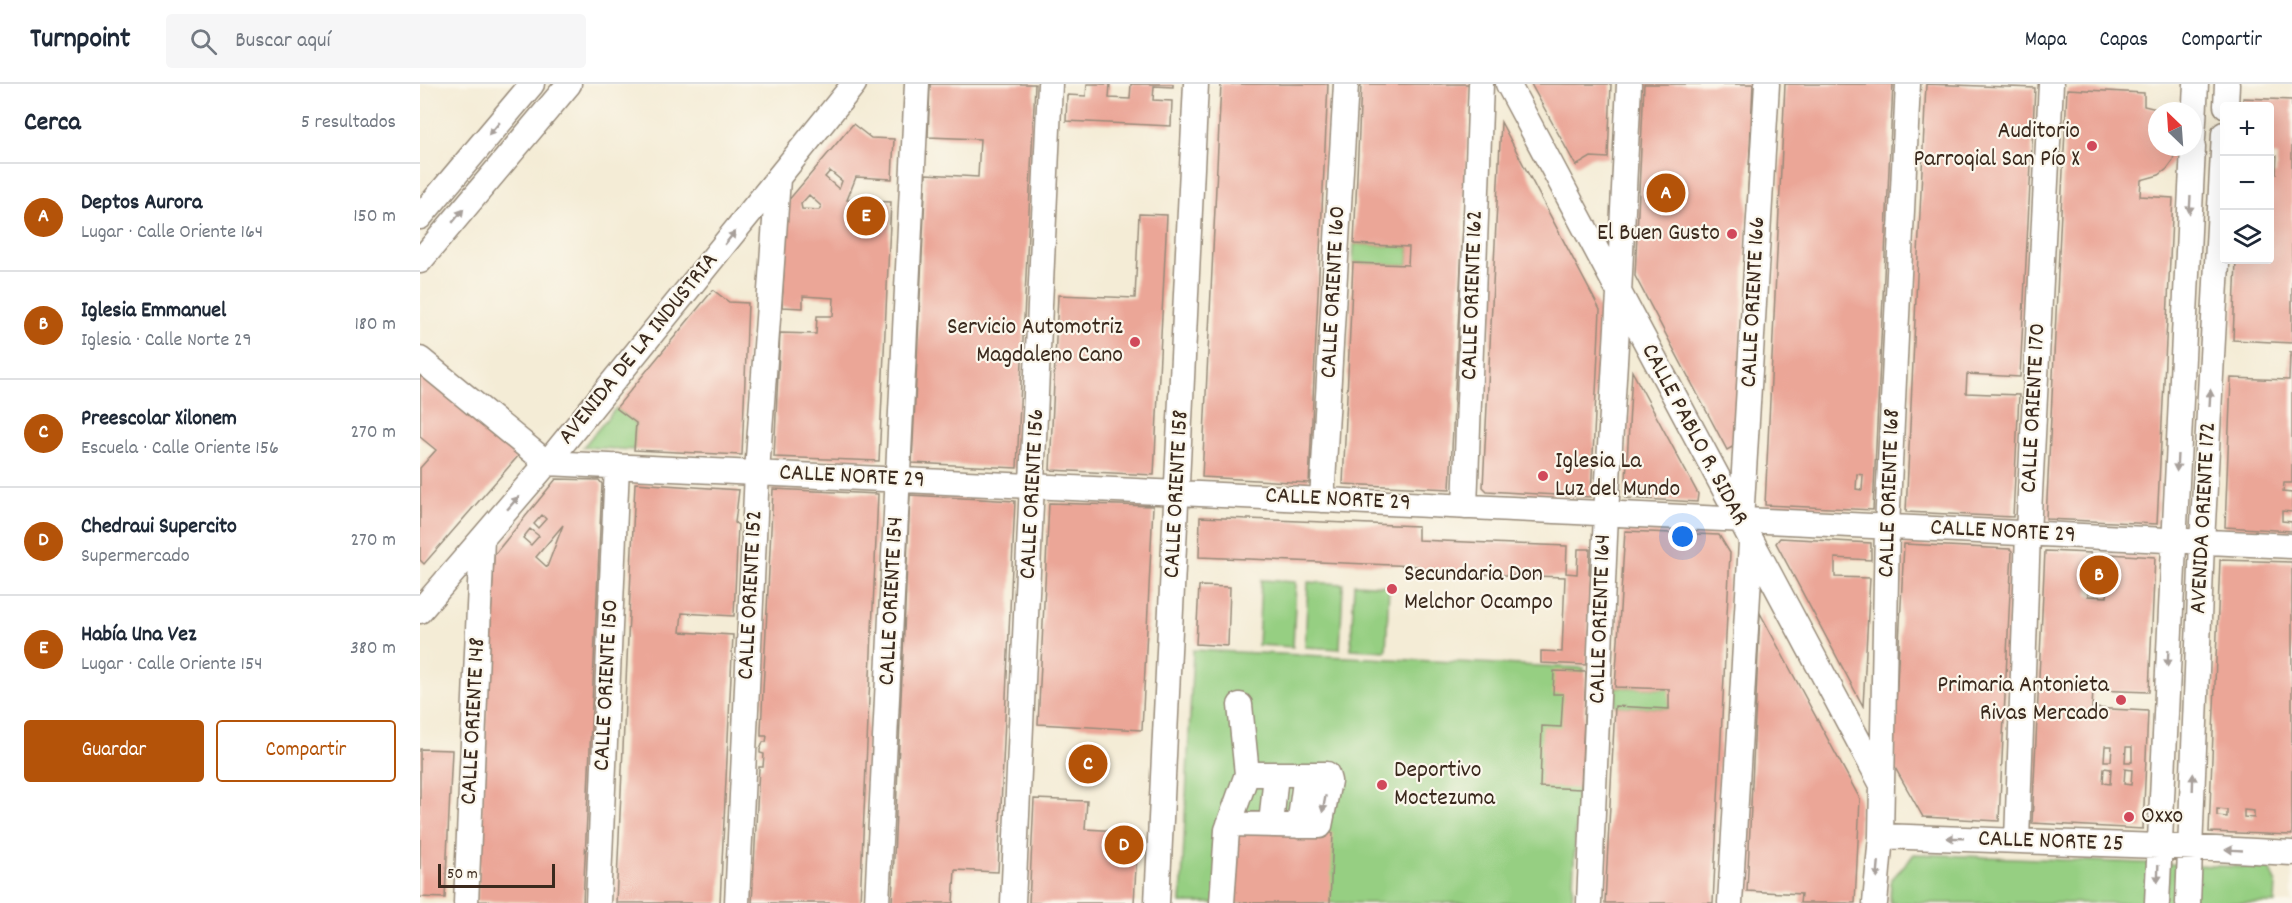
<!DOCTYPE html>
<html lang="es">
<meta charset="utf-8">
<style>
:root{--surface:#fff;--page:#f6f6f7;--text:#1f2937;--muted:#747a83;--line:#e0e1e3;--accent:#b45309}
body{margin:0;font-family:Dekko,sans-serif;background:var(--page);color:var(--text)}
.controls{position:absolute;right:18px;top:18px;display:grid;overflow:hidden;border-radius:6px;box-shadow:0 6px 24px #0002}
.controls button{width:54px;height:54px;display:grid;place-items:center;padding:0;border:0;border-bottom:2px solid var(--line);background:var(--surface);color:var(--text);font:30px sans-serif}
.compass{position:absolute;left:1728px;top:18px;width:54px;height:54px;border-radius:50%;background:var(--surface);box-shadow:0 6px 24px #0002;rotate:335deg}
.scale{position:absolute;left:18px;bottom:15px;width:117px;box-sizing:border-box;padding-left:6px;border:3px solid #3b2a1e;border-top:0;font-size:16px;line-height:21px;white-space:nowrap;color:#3b2a1e;-webkit-text-stroke:4px #fbf7ec;paint-order:stroke}
.you{position:absolute;left:1263px;top:453px;width:21px;height:21px;margin:-15px;border:4px solid #fff;border-radius:50%;background:#1a73e8;box-shadow:0 0 0 9px #1a73e833}
.badge{display:grid;place-items:center;width:39px;height:39px;border-radius:50%;background:var(--accent);color:#fff;font-size:20px;font-weight:700}
.pin{position:absolute;translate:-50% -50%;border:3px solid #fff;box-shadow:0 2px 6px #0006}
.list{margin:0;padding:0;list-style:none}
h2{display:flex;justify-content:space-between;align-items:center;height:78px;margin:0;padding:0 24px;font-size:26px}
h2 small{font-size:20px;font-weight:400;color:var(--muted)}
.list li{display:grid;grid-template-columns:39px 1fr auto;gap:18px;align-items:center;box-sizing:border-box;height:108px;padding:0 24px;border-top:2px solid var(--line)}
.list b{display:block;font-size:22px;white-space:nowrap}
.list p{margin:0;font-size:20px;white-space:nowrap;color:var(--muted)}
.list em{font-size:20px;font-style:normal;color:var(--muted)}
.actions{display:flex;gap:12px;padding:18px 24px}
.actions a{flex:1;padding:14px 0;border:2px solid var(--accent);border-radius:6px;text-align:center;font-size:21px;color:var(--accent)}
.actions .main{background:var(--accent);color:#fff}
.icon{flex:none;width:33px;height:33px;fill:none;stroke:currentColor;stroke-width:2;stroke-linecap:round;stroke-linejoin:round}
.map{position:relative;flex:none;width:1872px;height:819px;overflow:hidden}
header{display:flex;align-items:center;gap:36px;box-sizing:border-box;height:84px;padding:0 30px;background:var(--surface);border-bottom:2px solid var(--line)}
header strong{font-size:28px}
nav{display:flex;gap:33px;margin-inline-start:auto;font-size:21px}
.search{width:420px;height:54px;background:var(--page);display:flex;align-items:center;gap:15px;box-sizing:border-box;padding:0 21px;border-radius:6px;color:var(--muted);font-size:22px}
main{display:flex}
aside{flex:1;background:var(--surface)}
.map>svg:first-child{display:block}
</style>
<header>
<strong>Turnpoint</strong>
<div class="search"><svg class="icon" aria-label="search" viewBox="0 0 24 24"><circle cx="10" cy="10" r="6"/><path d="M15 15l6 6"/></svg>Buscar aquí</div>
<nav><a>Mapa</a><a>Capas</a><a>Compartir</a></nav>
</header>
<main>
<aside>
<h2>Cerca<small>5 resultados</small></h2>
<ul class="list">
<li><span class="badge">A</span><div><b>Deptos Aurora</b><p>Lugar · Calle Oriente 164</p></div><em>150 m</em></li>
<li><span class="badge">B</span><div><b>Iglesia Emmanuel</b><p>Iglesia · Calle Norte 29</p></div><em>180 m</em></li>
<li><span class="badge">C</span><div><b>Preescolar Xilonem</b><p>Escuela · Calle Oriente 156</p></div><em>270 m</em></li>
<li><span class="badge">D</span><div><b>Chedraui Supercito</b><p>Supermercado</p></div><em>270 m</em></li>
<li><span class="badge">E</span><div><b>Había Una Vez</b><p>Lugar · Calle Oriente 154</p></div><em>380 m</em></li>
</ul>
<div class="actions"><a class="main">Guardar</a><a>Compartir</a></div>
</aside>
<div class="map">
<svg width="1872" height="819" viewBox="0 0 1872 819">
<rect width="100%" height="100%" fill="#fbf7ec"/>
<filter id="ink" filterUnits="userSpaceOnUse"><feTurbulence type="fractalNoise" baseFrequency=".0167" numOctaves="2"/><feDisplacementMap in="SourceGraphic" scale="12" xChannelSelector="R" yChannelSelector="G"/><feConvolveMatrix kernelMatrix="1 2 1 2 8 2 1 2 1" color-interpolation-filters="sRGB"/></filter>
<filter id="wash" filterUnits="userSpaceOnUse"><feTurbulence type="fractalNoise" baseFrequency=".008" numOctaves="4" result="noise"/><feDisplacementMap in="SourceGraphic" scale="24" xChannelSelector="R" yChannelSelector="G"/><feGaussianBlur stdDeviation="1.35" result="paint"/><feColorMatrix in="noise" values="0 0 0 0 0 0 0 0 0 0 0 0 0 0 0 0 0 1.4 0 .05"/><feComposite in="paint" operator="in"/></filter>
<g filter="url(#wash)">
<rect width="100%" height="100%" fill="#f4ecd6"/>
<!-- green -->
<path fill="#96cf82" stroke="#687c50" stroke-width="1.5" d="M934,160L989,163L988,181L933,179Z
M196,324L216,339L214,366L163,363Z
M841,496L876,498L873,563L838,561Z
M888,498L923,500L920,565L885,563Z
M934,500L969,502L966,567L931,565Z
M773,566L1164,584L1152,819H761Z
M1195,603L1250,605L1249,625L1195,622Z
M1494,770L1850,784L1856,798L1855,819H1470L1471,796Z"/>
<g id="blocks">
<!-- building -->
<path fill="#eba697" fill-rule="evenodd" d="M510,0H615L597,384L492,379L506,90L558,93L560,55L508,53Z
M667,0H690L689,14L710,15L711,0H753V3L734,2L733,16L752,17L751,42L646,37L647,11L666,12Z
M801,0H908L889,399L782,393Z
M941,0H1050L1030,405L923,400L933,179L988,181L989,163L934,160Z
M1111,0H1191L1188,74L1171,73L1156,82Z
M1224,0H1333L1316,361L1307,366L1215,192Z
M1365,0H1473L1453,426L1345,421ZM1437,390L1443,391L1442,406L1436,405Z
M1506,0L1615,4L1600,293L1547,290L1546,309L1599,311L1593,433L1486,428Z
M1647,5L1724,9V22L1737,25V63H1755L1753,77L1747,85L1739,91L1721,96L1720,112L1753,114L1737,440L1626,435Z
M1823,14L1872,16V259L1813,256L1816,176H1850V90H1856L1857,72L1850,71V22H1823Z
M1081,38L1180,226L1171,413L1067,407L1063,403Z
M433,40L451,54L474,55L472,95L436,93L427,116L471,118L459,377L354,373L360,249L396,250L397,232H413L414,214L383,212V224L362,223L367,118ZM410,87L422,97L419,105L405,93ZM389,111L401,122L399,126L382,125L381,120Z
M719,130L747,131L734,391L630,386L638,211L715,214Z
M293,206L309,218L328,219L322,371L214,366L216,339L196,324Z
M1870,268H1872V399H1864L1863,408L1872,409V428L1862,427V437L1872,438V447L1805,443L1811,294L1869,296Z
M1212,287L1278,410L1277,418L1205,414Z
M0,288L99,371L4,480L0,476V384L16,366L0,353Z
M136,395L179,396L182,400L163,819L57,817L74,471ZM122,431L126,435L118,444L114,440ZM143,441L127,483L116,473ZM110,445L119,452L111,461L103,454Z
M215,399L319,406L315,439L318,441L314,532L262,529L260,548L313,551L300,819H196Z
M353,405L458,410L440,819H332L339,683H343L344,670L340,669V666L343,658H346L347,652H341V646Z
M490,411L595,417L578,788L535,786L533,819H472Z
M629,419L733,422L722,646L618,640Z
M780,433L998,442V456L1147,462L1146,489L1157,490L1158,465H1170L1169,490H1171L1167,581L1121,579V567L1142,568L1145,493L996,488L997,482L779,473Z
M1205,447L1299,451L1310,469L1293,819H1185L1195,622L1249,625V605L1195,603Z
M1360,454L1451,459V476L1415,474V493L1450,494L1443,622L1356,459Z
M1484,460L1590,465L1592,467L1579,737L1503,733L1473,680Z
M1625,467L1671,469L1668,512L1687,513L1690,470L1735,473L1729,608L1673,606L1672,624L1728,627L1723,745L1612,739ZM1685,662H1692L1691,677H1684ZM1706,663H1712V678H1705ZM1684,684L1691,685L1690,700L1683,699ZM1705,685L1712,686L1711,701L1704,700Z
M1800,476L1872,478V751L1789,748ZM1797,725L1807,726V733L1797,732ZM1824,726L1834,727V734L1824,733Z
M779,502L810,503L808,562L776,560Z
M1340,529L1440,715L1435,819H1380L1381,810L1327,807Z
M1134,587L1166,588L1161,705L1120,703L1122,642L1141,643L1143,610H1133Z
M0,665L32,666L25,814L0,813Z
M614,715L667,717L665,745L718,748L714,819H609Z
M814,745L913,749L910,819H811Z"/>
</g>
</g>
<g filter="url(#ink)">
<use href="#blocks" fill-opacity="0" stroke="#988b7a" stroke-width="1.5"/>
<g fill="none" stroke-linecap="round" stroke-linejoin="round">
<!-- minor casing -->
<g stroke="#988b7a" stroke-width="27">
<path id="minor" d="M1088,0L1461,699
M1806,22L1807,0
M1773,55L1776,0
M0,133L112,0
M0,177L149,0
M0,275L127,379L1872,462
M902,416L926,0
M1045,423L1061,0
M1321,437L1347,0
M0,527L127,379L434,0
M820,621L827,690
M851,741L856,690
M879,742L886,690
M1461,752L1739,762L1872,769
M1597,756L1608,449L1631,0
M46,819L62,455
M178,819L197,382
M317,819L337,388L358,95
M457,819L497,0
M593,819L630,0
M737,819L776,0
M802,819L807,746L827,690H907L909,697L900,742L809,740
M1169,819L1186,430L1199,210L1209,0
M1310,819L1331,459
M1455,819L1461,752L1467,443L1488,0
M1737,819L1773,63
M1768,819L1782,458L1804,50"/>
</g>
<!-- minor -->
<use href="#minor" stroke="#fff" stroke-width="24"/>
</g>
<!-- one-way arrows -->
<defs><path id="oneway-solid" d="M-6-.8H1V-3.2L6.5 0L1 3.2V.8H-6Z" transform="scale(1.5)"/></defs>
<g fill="#a79f9a">
<use href="#oneway-solid" transform="translate(74 45) rotate(130)"/>
<use href="#oneway-solid" transform="translate(1770 121) rotate(93)"/>
<use href="#oneway-solid" transform="translate(38 132) rotate(-50)"/>
<use href="#oneway-solid" transform="translate(310 154) rotate(-51)"/>
<use href="#oneway-solid" transform="translate(1790 314) rotate(-87)"/>
<use href="#oneway-solid" transform="translate(1757 379) rotate(93)"/>
<use href="#oneway-solid" transform="translate(93 419) rotate(-49)"/>
<use href="#oneway-solid" transform="translate(1748 574) rotate(93)"/>
<use href="#oneway-solid" transform="translate(1773 698) rotate(-88)"/>
<use href="#oneway-solid" transform="translate(904 720) rotate(101)"/>
<use href="#oneway-solid" transform="translate(1535 754) rotate(-178)"/>
<use href="#oneway-solid" transform="translate(1814 766) rotate(-177)"/>
<use href="#oneway-solid" transform="translate(1458 786) rotate(95)"/>
<use href="#oneway-solid" transform="translate(1738 790) rotate(92)"/>
</g>
</g>
<!-- markers -->
<g fill="#d1495b" stroke="#fbf7ec" stroke-width="2">
<circle cx="1672" cy="62" r="6"/>
<circle cx="1312" cy="150" r="6"/>
<circle cx="715" cy="258" r="6"/>
<circle cx="1123" cy="392" r="6"/>
<circle cx="972" cy="505" r="6"/>
<circle cx="1701" cy="616" r="6"/>
<circle cx="962" cy="701" r="6"/>
<circle cx="1709" cy="733" r="6"/>
</g>
<g text-anchor="middle" dominant-baseline="central" stroke-width="4.5" stroke-linejoin="round" paint-order="stroke">
<!-- poi labels -->
<g font-size="24" fill="#3b2a1e" stroke="#fbf7ec" text-anchor="end">
<text x="1660" y="48">Auditorio<tspan x="1660" dy="28">Parroqial San Pío X</tspan></text>
<text x="1300" y="150">El Buen Gusto</text>
<text x="703" y="244">Servicio Automotriz<tspan x="703" dy="28">Magdaleno Cano</tspan></text>
<text x="1135" y="378" text-anchor="start">Iglesia La<tspan x="1135" dy="28">Luz del Mundo</tspan></text>
<text x="984" y="491" text-anchor="start">Secundaria Don<tspan x="984" dy="28">Melchor Ocampo</tspan></text>
<text x="1689" y="602">Primaria Antonieta<tspan x="1689" dy="28">Rivas Mercado</tspan></text>
<text x="974" y="687" text-anchor="start">Deportivo<tspan x="974" dy="28">Moctezuma</tspan></text>
<text x="1721" y="733" text-anchor="start">Oxxo</text>
</g>
<!-- street labels -->
<g font-size="24" fill="#3b2a1e" stroke="#fbf7ec">
<text transform="translate(914 208) rotate(-87)">CALLE ORIENTE 160</text>
<text transform="translate(1053 211) rotate(-88)">CALLE ORIENTE 162</text>
<text transform="translate(1334 218) rotate(-87)">CALLE ORIENTE 166</text>
<text transform="translate(219 265) rotate(-51)">AVENIDA DE LA INDUSTRIA</text>
<text transform="translate(1614 324) rotate(-87)">CALLE ORIENTE 170</text>
<text transform="translate(1274 351) rotate(62)">CALLE PABLO R. SIDAR</text>
<text transform="translate(432 393) rotate(3)">CALLE NORTE 29</text>
<text transform="translate(1470 409) rotate(-88)">CALLE ORIENTE 168</text>
<text transform="translate(613 410) rotate(-87)">CALLE ORIENTE 156</text>
<text transform="translate(757 410) rotate(-87)">CALLE ORIENTE 158</text>
<text transform="translate(918 416) rotate(3)">CALLE NORTE 29</text>
<text transform="translate(1784 434) rotate(-87)">AVENIDA ORIENTE 172</text>
<text transform="translate(1583 448) rotate(3)">CALLE NORTE 29</text>
<text transform="translate(331 511) rotate(-87)">CALLE ORIENTE 152</text>
<text transform="translate(472 517) rotate(-87)">CALLE ORIENTE 154</text>
<text transform="translate(1181 535) rotate(-88)">CALLE ORIENTE 164</text>
<text transform="translate(187 601) rotate(-87)">CALLE ORIENTE 150</text>
<text transform="translate(54 637) rotate(-87)">CALLE ORIENTE 148</text>
<text transform="translate(1631 758) rotate(2)">CALLE NORTE 25</text>
</g>
</g>
</svg>
<div class="controls">
<button>+</button>
<button>−</button>
<button><svg class="icon" aria-label="layers" viewBox="0 0 24 24"><path d="M12 4l9 5-9 5-9-5zM3 14l9 5 9-5"/></svg></button>
</div>
<svg class="compass" viewBox="-18 -18 36 36"><path d="M0-13l5 13h-10z" fill="#e53935"/><path d="M0 13l5-13h-10z" fill="#747a83"/></svg>
<div class="scale">50 m</div>
<div class="you"></div>
<div class="pin badge" style="left:1246px;top:109px">A</div>
<div class="pin badge" style="left:1679px;top:491px">B</div>
<div class="pin badge" style="left:668px;top:680px">C</div>
<div class="pin badge" style="left:704px;top:761px">D</div>
<div class="pin badge" style="left:446px;top:132px">E</div>
</div>
</main>
